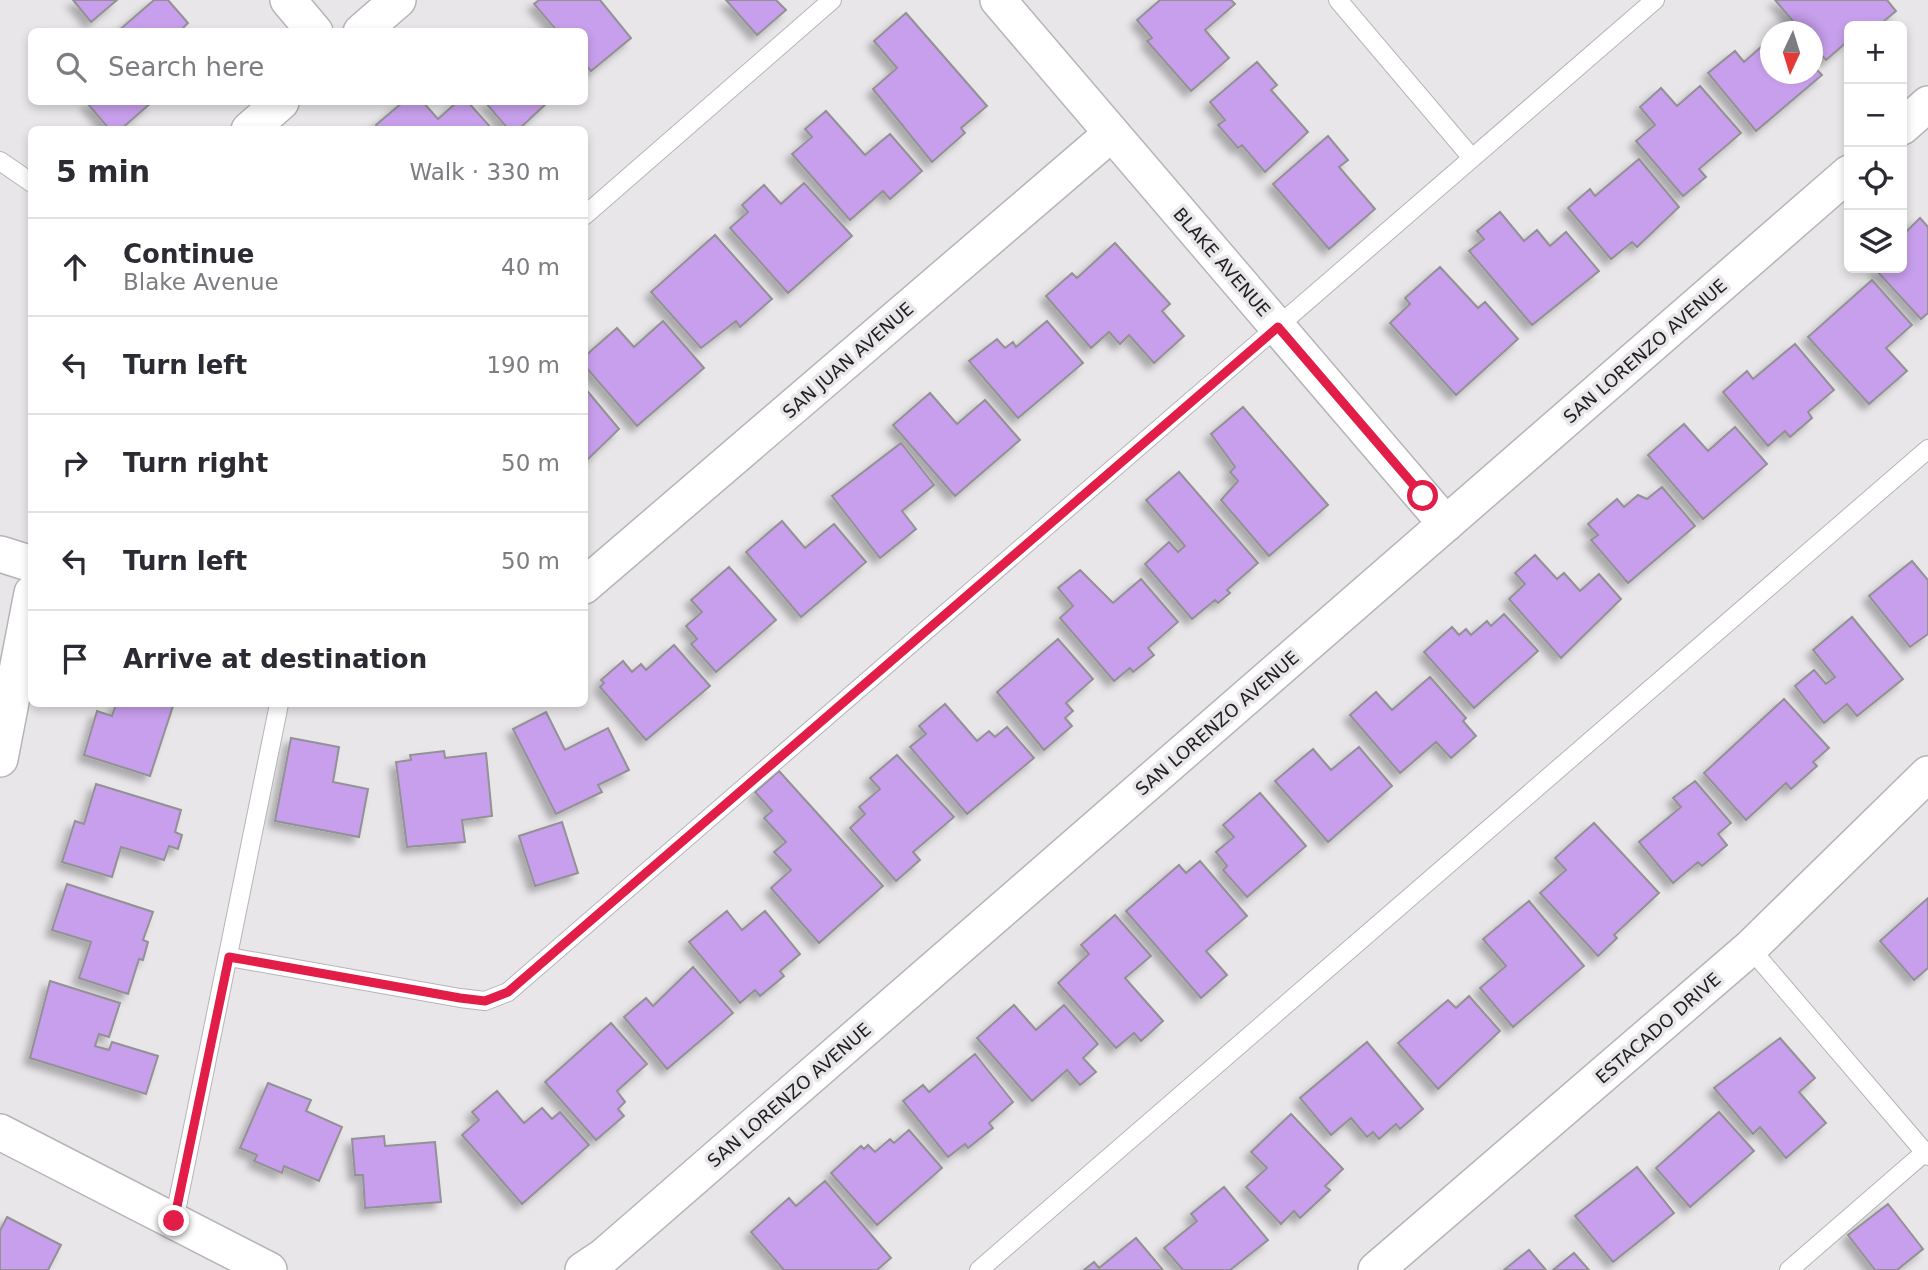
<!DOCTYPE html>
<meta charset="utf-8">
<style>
:root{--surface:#fff;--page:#f2f2f3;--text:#2b2b33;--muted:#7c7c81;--line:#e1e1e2}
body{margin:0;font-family:"DejaVu Sans",sans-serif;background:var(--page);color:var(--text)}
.controls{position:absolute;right:21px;top:21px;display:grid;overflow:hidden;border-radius:10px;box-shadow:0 4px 10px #0003}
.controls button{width:63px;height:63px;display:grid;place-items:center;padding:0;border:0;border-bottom:2px solid var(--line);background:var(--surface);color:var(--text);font:35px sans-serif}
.compass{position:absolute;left:1760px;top:21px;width:63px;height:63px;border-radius:50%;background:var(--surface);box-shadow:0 4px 10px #0003;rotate:184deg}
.stop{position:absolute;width:21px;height:21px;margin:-16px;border:5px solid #e11d48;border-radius:50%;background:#fff}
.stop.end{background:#e11d48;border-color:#fff;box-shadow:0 2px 7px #0008}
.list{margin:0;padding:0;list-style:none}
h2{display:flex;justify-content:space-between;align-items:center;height:91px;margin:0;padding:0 28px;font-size:30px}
h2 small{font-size:23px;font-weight:400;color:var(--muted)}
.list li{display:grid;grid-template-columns:46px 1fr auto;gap:21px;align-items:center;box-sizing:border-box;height:98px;padding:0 28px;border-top:2px solid var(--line)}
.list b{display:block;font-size:26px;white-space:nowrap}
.list p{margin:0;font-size:23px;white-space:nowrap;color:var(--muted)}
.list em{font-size:23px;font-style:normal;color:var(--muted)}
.icon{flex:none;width:38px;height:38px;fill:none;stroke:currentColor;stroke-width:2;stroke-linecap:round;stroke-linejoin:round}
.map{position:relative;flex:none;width:1928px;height:1270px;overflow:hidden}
.search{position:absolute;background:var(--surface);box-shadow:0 4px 10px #0003;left:28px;top:28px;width:560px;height:77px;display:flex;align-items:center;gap:18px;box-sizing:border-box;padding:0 24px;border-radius:10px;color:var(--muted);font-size:26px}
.panel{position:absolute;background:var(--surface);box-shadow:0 4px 10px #0003;left:28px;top:126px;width:560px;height:581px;border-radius:10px}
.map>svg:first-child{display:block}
</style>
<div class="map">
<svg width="1928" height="1270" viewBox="0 0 1928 1270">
<defs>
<filter id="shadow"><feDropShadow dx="-6" dy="6" stdDeviation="3.5" flood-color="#0004"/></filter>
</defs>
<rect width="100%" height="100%" fill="#e8e6e9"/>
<!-- building -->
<path fill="#c79fec" stroke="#929193" stroke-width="2" filter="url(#shadow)" d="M73,0H117L91,22Z
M154,0H168L188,23L181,30L182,32H117Z
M539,0H600L631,38L591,71L584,63V32H558L534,4Z
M726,0H776L786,10L757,35Z
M1160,0H1231L1235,4L1205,30L1229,58L1191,91L1147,41L1152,38L1137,20Z
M1775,0H1887L1896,11L1878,26H1849V40L1826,60L1812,44V32H1802Z
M906,13L987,106L961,128L965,133L932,162L873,89L897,68L874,41Z
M1770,39V74H1812V65L1822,75L1756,131L1708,73L1735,51L1744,62Z
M1257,62L1277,85L1271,90L1308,132L1265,172L1242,145L1238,148L1218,125L1225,120L1210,102Z
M1700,86L1741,133L1699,169L1706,177L1683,196L1636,141L1655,125L1640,107L1661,88L1677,106Z
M89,102H152L120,130H110L87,103Z
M403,102H423L438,119L457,102H468L493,130H380L376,125Z
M485,102H548L518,130H509Z
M826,111L865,155L890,134L922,171L890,199L883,191L850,220L792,154L812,137L805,129Z
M1328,136L1348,160L1339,167L1375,209L1329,249L1273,184Z
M1639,159L1679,207L1637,247L1632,242L1611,259L1568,208L1590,189L1595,196Z
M804,183L852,236L788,293L730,228L748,212L742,205L764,185L781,204Z
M1500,212L1524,241L1537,230L1550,246L1566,232L1599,271L1532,325L1469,251L1484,239L1477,231Z
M1920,218L1928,227V313L1921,319L1874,268H1902V236Z
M715,235L772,299L740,327L736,321L701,348L651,292Z
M1115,243L1170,304L1162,311L1184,336L1154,363L1129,335L1120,344L1109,332L1091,348L1046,296L1072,273L1077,278Z
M1440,267L1478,308L1485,302L1518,339L1456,395L1390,323L1410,304L1405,298Z
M1872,280L1912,325L1886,348L1907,371L1869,404L1808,337Z
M663,321L704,368L637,426L584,365V357L617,328L634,347Z
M1047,321L1083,363L1018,418L969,361L997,339L1005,348L1013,342L1016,347Z
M1795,344L1834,390L1808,412L1812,418L1790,437L1785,431L1768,446L1723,392L1747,371L1753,379Z
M584,387L619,429L584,463Z
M930,393L957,424L985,400L1020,440L955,496L893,425Z
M1243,407L1328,505L1269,556L1221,500L1238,481L1230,472L1235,467L1211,434Z
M1684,424L1708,451L1735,427L1767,464L1703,519L1648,455Z
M901,443L934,485L902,511L916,529L880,558L832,496Z
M1179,472L1258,563L1227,590L1230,593L1218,603L1215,600L1192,619L1145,564L1169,542L1178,552L1185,546L1146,500Z
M1662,487L1695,526L1628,583L1591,540L1598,535L1588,524L1617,499L1624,507L1638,495L1647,499Z
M782,521L805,548L834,524L866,562L801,617L746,552Z
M1535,555L1557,579L1564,573L1580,591L1599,574L1621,599L1561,658L1509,599L1525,584L1515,573Z
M1912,561L1928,580V634L1910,647L1869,596Z
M729,567L776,620L716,672L691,644L697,639L686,626L702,612L691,600Z
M1080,570L1113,603L1141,579L1178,622L1148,648L1154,655L1133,672L1130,668L1114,681L1060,618L1073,606L1058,588Z
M1504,614L1538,651L1474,708L1424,652L1452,627L1459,635L1466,629L1471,635L1487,621L1491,626Z
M1852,617L1903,679L1857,716L1847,704L1824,723L1795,686L1814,670L1826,684L1835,677L1813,650Z
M1058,639L1093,679L1066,703L1073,711L1065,718L1072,726L1044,750L997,692Z
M674,645L710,686L646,740L600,687L604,683L601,680L623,661L632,672L641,664L646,670Z
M1430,677L1466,718L1463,721L1476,736L1451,758L1436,742L1400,773L1350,715L1376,692L1392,710Z
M1784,699L1829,748L1813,762L1817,766L1791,789L1786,783L1746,820L1704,773Z
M116,704H163L173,706L150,776L84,755L97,711L112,716Z
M945,704L977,741L989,731L995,737L1007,727L1034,758L967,814L910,747L926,734L919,726Z
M546,712L565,750L608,728L629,770L598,785L602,792L556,814L513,729Z
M291,738L339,747L333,782L368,789L359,837L275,821Z
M1359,747L1392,786L1328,842L1275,781L1313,749L1331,770Z
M444,751L445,758L486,753L492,816L462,820L465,842L407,847L396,762L411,760L410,755Z
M897,755L954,817L913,852L920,860L896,881L850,828L865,814L859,807L880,789L870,778Z
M779,771L883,886L819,943L771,888L791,870L774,852L786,842L764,818L772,811L755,792Z
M1695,781L1731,823L1718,834L1727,845L1702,866L1698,862L1673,883L1639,842L1681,807L1673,798Z
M96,784L181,810L175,832L182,835L178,849L169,846L164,860L121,847L112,877L62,862L75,821L84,824Z
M1260,793L1306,846L1247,897L1223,870L1227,866L1216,852L1234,837L1223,825Z
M562,822L578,873L535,886L519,836Z
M1594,823L1659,893L1614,935L1617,938L1598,956L1540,893L1566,870L1555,858Z
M1200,861L1247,916L1206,951L1227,975L1201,998L1126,911L1179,865L1186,873Z
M67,884L153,912L143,940L148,942L143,960L139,959L128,994L79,978L91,942L52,930Z
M1928,898V968L1914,980L1880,941Z
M1529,901L1584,966L1513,1027L1480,988L1506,966L1483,939Z
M727,911L742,930L765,911L800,954L780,971L784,976L760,996L755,990L740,1003L689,942Z
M1115,915L1151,956L1125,978L1163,1021L1141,1041L1134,1033L1116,1048L1058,983L1089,954L1081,945Z
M693,967L733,1013L667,1069L624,1017L646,998L653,1006Z
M50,981L120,1003L109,1037L99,1034L95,1046L109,1050L112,1042L158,1056L146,1094L30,1058Z
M1469,996L1500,1031L1438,1089L1398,1043L1448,1000L1456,1008Z
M1014,1005L1036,1030L1064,1005L1098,1044L1083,1058L1096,1072L1080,1085L1067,1070L1032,1101L977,1038Z
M611,1023L647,1064L617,1091L625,1102L618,1109L624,1116L596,1140L545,1082Z
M1780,1038L1815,1078L1799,1092L1826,1123L1786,1158L1760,1127L1753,1134L1714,1088Z
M1367,1042L1423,1109L1400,1129L1396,1124L1379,1139L1373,1132L1367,1137L1351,1118L1331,1135L1300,1098Z
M975,1054L1013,1102L989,1123L993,1128L968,1148L965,1144L948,1157L903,1101L923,1085L929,1092Z
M268,1083L311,1100L306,1111L342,1127L319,1181L284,1166L282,1173L254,1161L257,1155L240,1148Z
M497,1091L524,1123L542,1108L552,1119L560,1112L589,1145L522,1204L462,1135L479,1120L472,1112Z
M1719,1112L1754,1151L1690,1207L1656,1168Z
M1291,1114L1343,1169L1325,1186L1330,1190L1300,1218L1294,1211L1281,1224L1246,1187L1267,1168L1251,1152Z
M909,1130L942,1168L877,1225L831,1173L861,1146L864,1149L868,1145L875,1152L890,1139L894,1143Z
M384,1136L385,1146L435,1142L441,1202L365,1208L363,1175H355L352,1139Z
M1637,1167L1674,1213L1613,1262L1575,1216Z
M825,1181L891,1258L877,1270H784L751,1232L789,1198L796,1206Z
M1224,1187L1268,1240L1230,1270H1183L1164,1248L1197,1221L1191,1214Z
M1888,1204L1923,1249L1897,1270H1875L1848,1235Z
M7,1217L61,1245L48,1270H0V1231Z
M1136,1238L1163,1270H1084L1094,1262L1099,1268Z
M1529,1250L1546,1270H1504Z
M1574,1253L1589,1270H1553Z"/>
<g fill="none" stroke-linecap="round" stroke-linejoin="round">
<!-- lane casing -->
<g stroke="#b5b4b7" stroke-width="20">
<path id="lane" d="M1338,0L1472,158
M0,161L32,183
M584,216L832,0
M1750,948L1928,1156
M229,957L460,998L485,1001L508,992L1655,0
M174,1221L279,704
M979,1270L1928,449
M1789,1270L1925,1152"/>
</g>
<!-- street casing -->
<g stroke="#b5b4b7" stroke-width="38">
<path id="street" d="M288,0L315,32
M998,0L1446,524
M361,32L398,0
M1902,127L1928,104
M249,130L281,102
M0,554L32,564
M584,586L1111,134
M0,759L32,593
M0,1132L269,1270
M583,1270L604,1256L1849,173
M1376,1270L1750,948L1928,774"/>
</g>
<!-- lane -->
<use href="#lane" stroke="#fff" stroke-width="18"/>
<!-- street -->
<use href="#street" stroke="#fff" stroke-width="35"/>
</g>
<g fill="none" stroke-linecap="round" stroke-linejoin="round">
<!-- route -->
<path stroke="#e11d48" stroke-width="9" d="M174,1221L229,957L460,998L485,1001L508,992L1278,327L1423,496"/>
</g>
<g text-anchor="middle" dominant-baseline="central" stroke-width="7" stroke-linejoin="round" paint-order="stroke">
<!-- street labels -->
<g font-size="18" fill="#1f1f20" stroke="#e8e6e9">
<text transform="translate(1222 262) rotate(49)">BLAKE AVENUE</text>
<text transform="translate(1645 351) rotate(-41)">SAN LORENZO AVENUE</text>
<text transform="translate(848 360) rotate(-41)">SAN JUAN AVENUE</text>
<text transform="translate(1217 723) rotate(-41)">SAN LORENZO AVENUE</text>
<text transform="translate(1658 1028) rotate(-41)">ESTACADO DRIVE</text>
<text transform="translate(789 1095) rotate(-41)">SAN LORENZO AVENUE</text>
</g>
</g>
</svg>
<div class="controls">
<button>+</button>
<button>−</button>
<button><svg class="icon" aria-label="locate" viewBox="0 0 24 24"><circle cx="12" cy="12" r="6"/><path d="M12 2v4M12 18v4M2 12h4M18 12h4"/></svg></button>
<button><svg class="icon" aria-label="layers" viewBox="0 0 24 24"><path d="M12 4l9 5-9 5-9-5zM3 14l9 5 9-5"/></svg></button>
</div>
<svg class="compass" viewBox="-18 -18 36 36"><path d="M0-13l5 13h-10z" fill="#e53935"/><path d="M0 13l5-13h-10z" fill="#7c7c81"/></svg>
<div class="stop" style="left:1423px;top:496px"></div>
<div class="stop end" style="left:174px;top:1221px"></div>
<div class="search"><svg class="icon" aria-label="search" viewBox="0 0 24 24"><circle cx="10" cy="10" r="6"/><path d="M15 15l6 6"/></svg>Search here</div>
<section class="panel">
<h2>5 min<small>Walk · 330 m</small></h2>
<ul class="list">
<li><svg class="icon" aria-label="ahead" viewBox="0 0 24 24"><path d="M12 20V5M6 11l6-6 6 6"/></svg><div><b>Continue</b><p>Blake Avenue</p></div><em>40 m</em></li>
<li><svg class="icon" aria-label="left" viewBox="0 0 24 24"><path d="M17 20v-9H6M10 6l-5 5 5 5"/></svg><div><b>Turn left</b></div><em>190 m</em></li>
<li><svg class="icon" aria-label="right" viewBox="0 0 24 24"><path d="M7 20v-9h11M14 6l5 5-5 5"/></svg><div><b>Turn right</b></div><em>50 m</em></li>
<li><svg class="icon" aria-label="left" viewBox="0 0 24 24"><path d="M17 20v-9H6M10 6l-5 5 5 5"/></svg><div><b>Turn left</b></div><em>50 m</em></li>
<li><svg class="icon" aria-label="arrive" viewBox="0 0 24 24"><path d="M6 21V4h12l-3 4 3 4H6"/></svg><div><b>Arrive at destination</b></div></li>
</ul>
</section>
</div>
